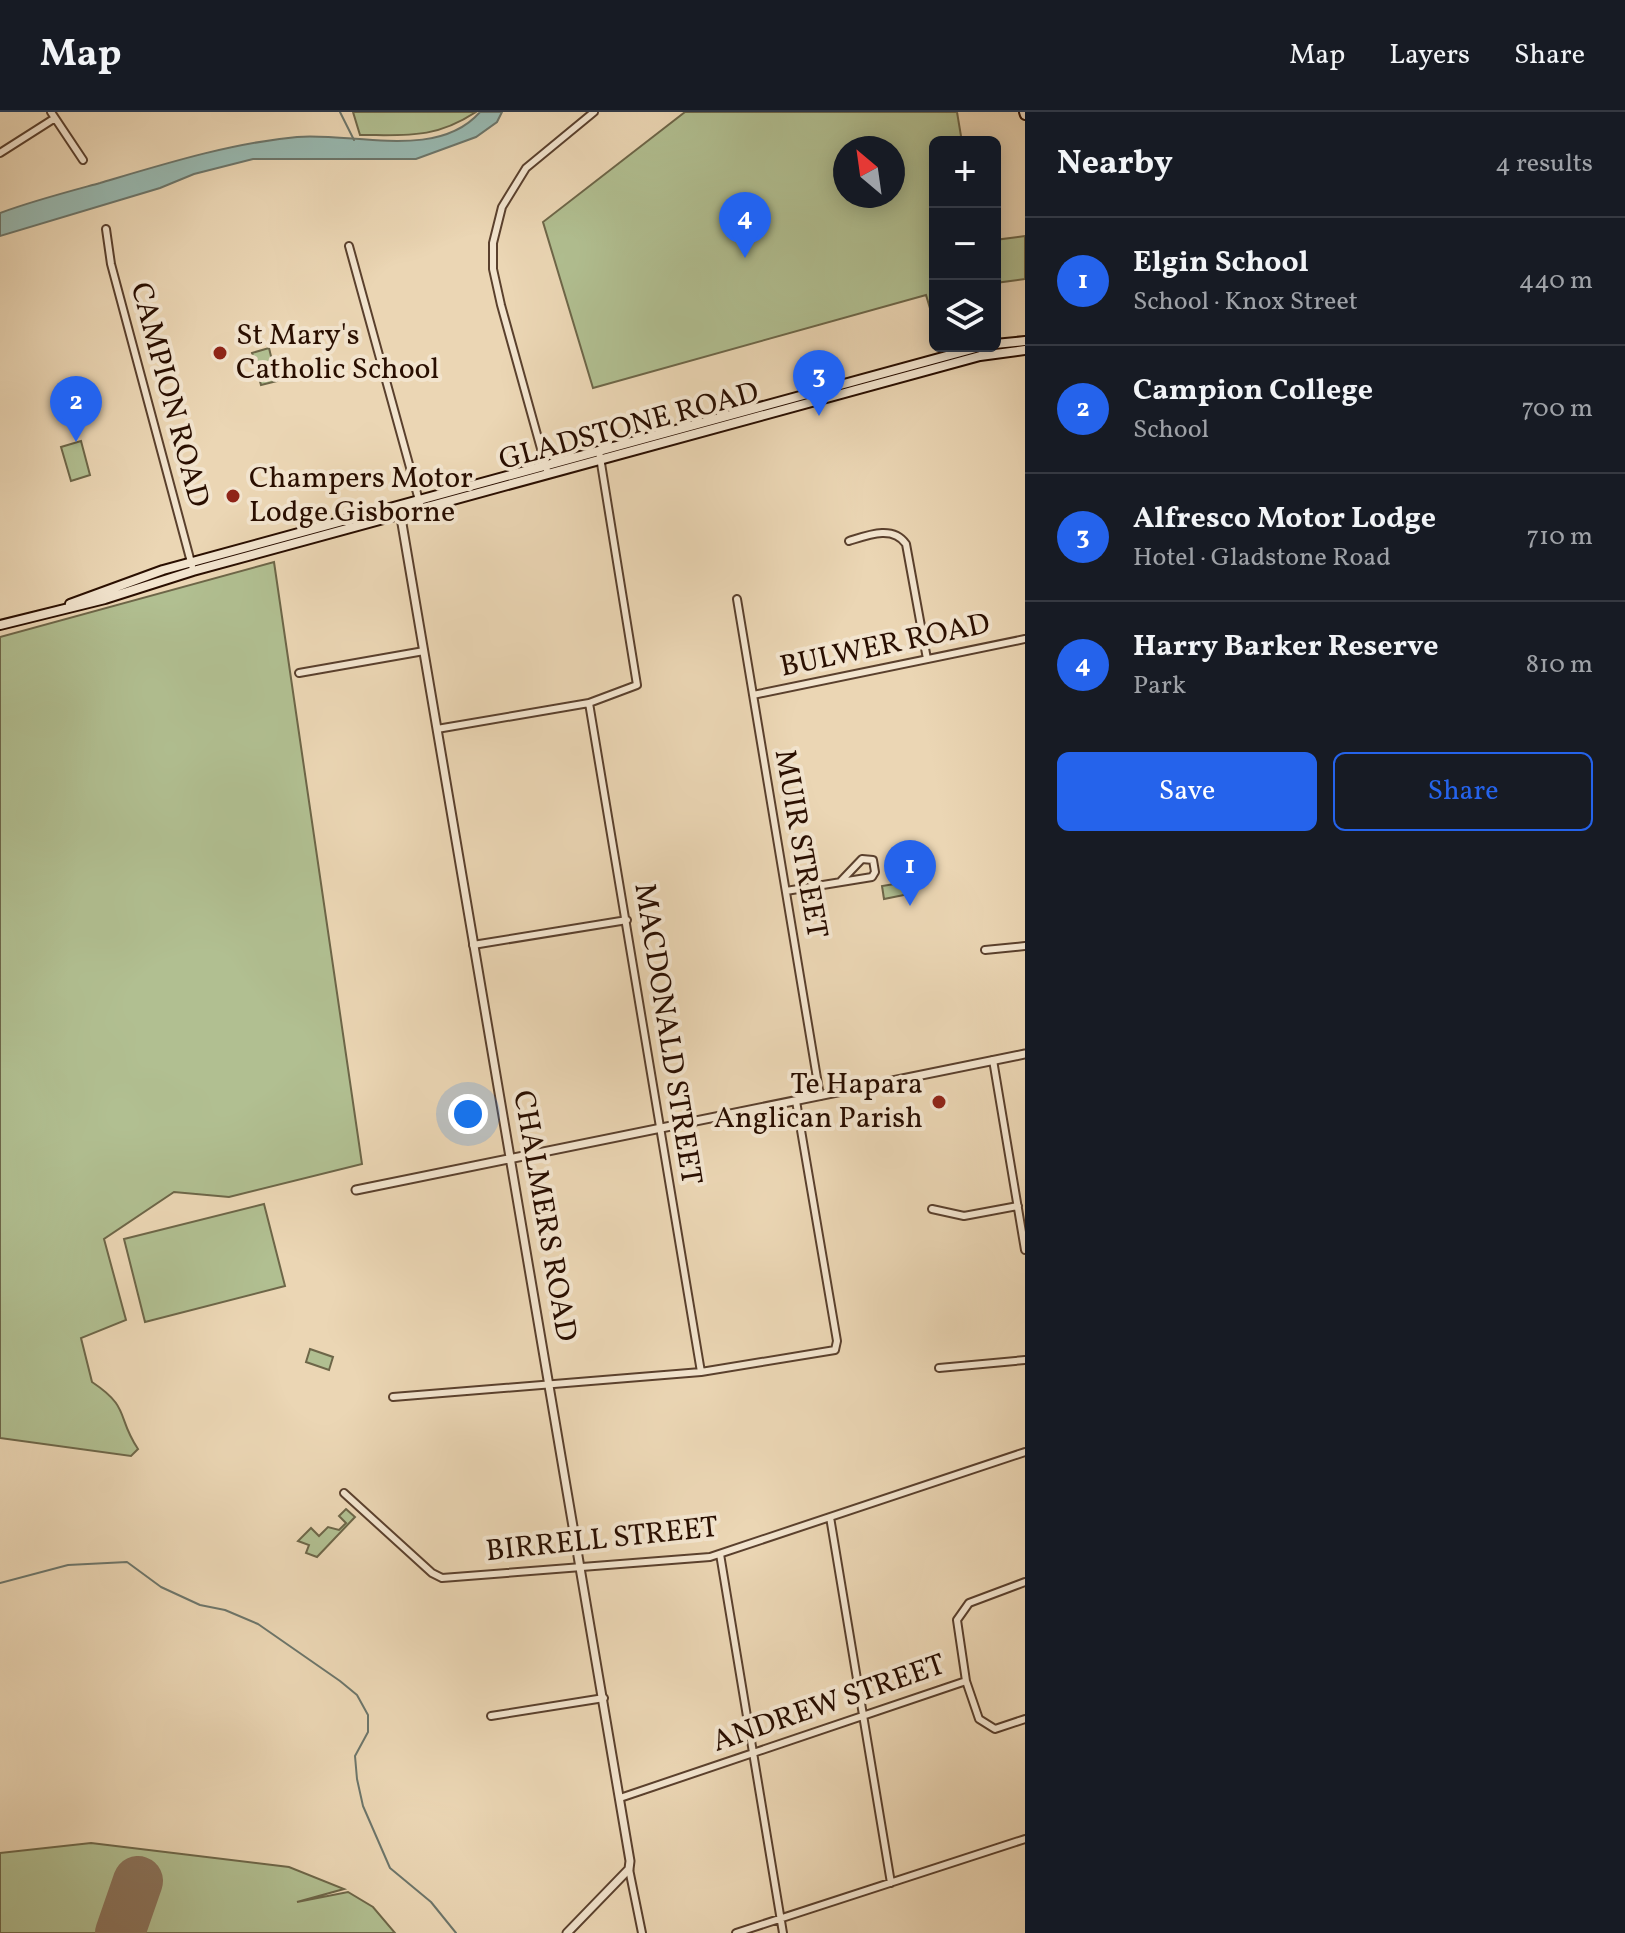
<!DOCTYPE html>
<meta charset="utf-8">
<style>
:root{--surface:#171b24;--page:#20242c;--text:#f1f3f6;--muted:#9ea1a6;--line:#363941;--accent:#2563eb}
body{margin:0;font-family:Vollkorn,serif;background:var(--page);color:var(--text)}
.controls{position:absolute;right:24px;top:24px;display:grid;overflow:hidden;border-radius:12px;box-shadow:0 4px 20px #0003}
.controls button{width:72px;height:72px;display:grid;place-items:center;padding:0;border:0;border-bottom:2px solid var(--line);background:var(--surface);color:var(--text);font:40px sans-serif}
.compass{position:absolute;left:833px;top:24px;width:72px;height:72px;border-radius:50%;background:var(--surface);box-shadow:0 4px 20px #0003;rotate:331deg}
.you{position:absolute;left:468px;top:1002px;width:28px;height:28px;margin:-20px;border:6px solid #fff;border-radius:50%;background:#1a73e8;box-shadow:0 0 0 12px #1a73e833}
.badge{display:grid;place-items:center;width:52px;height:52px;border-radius:50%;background:var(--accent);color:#fff;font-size:26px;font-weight:700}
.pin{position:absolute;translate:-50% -66px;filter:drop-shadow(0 2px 4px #0008)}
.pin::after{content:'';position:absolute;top:42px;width:28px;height:24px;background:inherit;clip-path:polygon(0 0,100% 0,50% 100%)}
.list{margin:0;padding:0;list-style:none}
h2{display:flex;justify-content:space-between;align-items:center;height:104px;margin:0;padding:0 32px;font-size:34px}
h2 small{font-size:26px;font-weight:400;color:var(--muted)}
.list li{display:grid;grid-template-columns:52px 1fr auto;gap:24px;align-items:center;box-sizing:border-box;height:128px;padding:0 32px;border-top:2px solid var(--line)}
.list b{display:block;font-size:30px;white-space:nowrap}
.list p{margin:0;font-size:26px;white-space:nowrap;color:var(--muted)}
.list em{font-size:26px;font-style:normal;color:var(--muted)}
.actions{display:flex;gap:16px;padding:24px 32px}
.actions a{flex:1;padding:18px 0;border:2px solid var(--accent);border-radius:12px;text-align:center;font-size:28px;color:var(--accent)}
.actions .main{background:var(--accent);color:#fff}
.icon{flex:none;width:44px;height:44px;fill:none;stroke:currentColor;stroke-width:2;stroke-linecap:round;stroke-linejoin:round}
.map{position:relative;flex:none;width:1025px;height:1821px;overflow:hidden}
header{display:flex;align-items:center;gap:48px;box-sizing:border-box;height:112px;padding:0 40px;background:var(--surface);border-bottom:2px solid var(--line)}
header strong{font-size:38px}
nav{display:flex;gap:44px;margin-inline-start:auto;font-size:28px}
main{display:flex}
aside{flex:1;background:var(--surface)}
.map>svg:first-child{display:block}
</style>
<header>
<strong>Map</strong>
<nav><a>Map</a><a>Layers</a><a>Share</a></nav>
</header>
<main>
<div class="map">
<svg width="1025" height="1821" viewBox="0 0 1025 1821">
<rect width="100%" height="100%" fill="#ebd6b4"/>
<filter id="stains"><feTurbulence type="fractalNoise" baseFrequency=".0025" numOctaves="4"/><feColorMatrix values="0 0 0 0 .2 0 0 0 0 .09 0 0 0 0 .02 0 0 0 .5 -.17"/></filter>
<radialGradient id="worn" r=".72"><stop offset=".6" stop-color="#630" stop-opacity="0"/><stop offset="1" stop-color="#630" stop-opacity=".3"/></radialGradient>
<!-- green -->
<path fill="#b1bf91" stroke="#6d6648" stroke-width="2" fill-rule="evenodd" d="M353,0H476C435,27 407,23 360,23Z
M685,0H957L962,30H935V213L926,183L593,276L543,110ZM845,36H893V84H845Z
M1025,124V167L995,171V128Z
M269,236L277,269L261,273L252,241Z
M81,329L90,363L71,369L61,335Z
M274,450L362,1052L229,1085L174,1080L104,1127L126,1208L81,1226L92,1270C131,1296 116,1304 138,1337L131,1344L0,1326V525Z
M907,770L909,782L884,787L882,774Z
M264,1092L285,1174L145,1210L124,1127Z
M310,1237L333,1245L329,1258L306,1250Z
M346,1397L355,1405L317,1445L306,1441L309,1433L298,1429L311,1416L319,1424L328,1415L339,1418L346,1411L339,1404Z
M91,1731L289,1755L344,1777L297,1790L348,1780L373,1795L395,1821H0V1741Z"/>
<!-- water -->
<path fill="#98b9b1" stroke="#6c756a" stroke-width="2" d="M480,0H502L497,10L476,25L416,47H253L194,62L160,76L0,124V101C32,89 67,80 100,71C164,52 231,31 297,25C352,20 437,49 480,0Z"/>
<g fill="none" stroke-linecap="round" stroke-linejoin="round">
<!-- stream -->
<path stroke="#6c756a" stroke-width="2" d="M340,0L354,28
M0,1471L68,1453L127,1450L161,1475L200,1493L225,1498L258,1512L340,1569L357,1583L368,1603V1620L355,1644L357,1667L363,1694L390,1756L431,1790L456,1821"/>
<!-- runway -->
<path stroke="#8a725a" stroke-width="50" d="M120,1821L138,1769"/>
<!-- minor casing -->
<g stroke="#5a402d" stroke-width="10">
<path id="minor" d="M51,0L83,48
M0,41L55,6
M106,117L111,152L192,454
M349,134L420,392
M548,362L501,193L493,157V131L502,95L526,56L594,0
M849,429C868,423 893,413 906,432L927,547
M737,487L820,984
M299,561L424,539
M753,583L1025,527
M589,591L701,1260
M437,617L589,591L637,573L599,339
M786,779L872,765L875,760L873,748L862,747L841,769
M473,833L627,808
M985,838L1025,834
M993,948L1025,1138
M932,1097L964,1104L1018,1094
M939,1256L1025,1248
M393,1285L701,1260L835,1238L837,1229L796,989
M344,1381L432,1461L442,1466L710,1445L1025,1340
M830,1405L891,1771
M720,1442L783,1821
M1025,1470L969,1491L957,1508L966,1569L979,1607L995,1617L1025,1607
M491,1604L604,1586
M620,1686L966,1569
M629,1757L642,1821
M736,1821L1025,1727"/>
</g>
<!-- tertiary casing -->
<g stroke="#5a402d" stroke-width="11">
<path id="tertiary" d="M399,394L630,1749L629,1757L567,1821
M356,1078L1025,942"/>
</g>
<!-- secondary casing -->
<g stroke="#290e00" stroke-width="12">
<path id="secondary" d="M1024,0L1025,3
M995,232L1025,229
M70,492L163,458L983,234
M0,513L105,487L193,459L980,244L1025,238"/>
</g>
<!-- minor -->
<use href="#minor" stroke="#f2e4ce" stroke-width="6"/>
<!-- tertiary -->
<use href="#tertiary" stroke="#f2e4ce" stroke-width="7"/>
<!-- secondary -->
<use href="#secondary" stroke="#f2e4ce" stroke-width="8"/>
</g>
<!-- markers -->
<g fill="#8f2418" stroke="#f2e4ce" stroke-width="3">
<circle cx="220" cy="241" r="8"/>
<circle cx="233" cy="384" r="8"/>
<circle cx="939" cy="990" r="8"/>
</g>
<g text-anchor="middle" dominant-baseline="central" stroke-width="8" stroke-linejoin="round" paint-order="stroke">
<!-- poi labels -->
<g font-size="30" fill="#290e00" stroke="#f2e4ce" text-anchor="start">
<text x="236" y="224">St Mary's<tspan x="236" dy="34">Catholic School</tspan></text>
<text x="249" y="367">Champers Motor<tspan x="249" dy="34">Lodge Gisborne</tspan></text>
<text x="923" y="973" text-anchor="end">Te Hapara<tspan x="923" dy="34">Anglican Parish</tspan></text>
</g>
<!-- street labels -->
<g font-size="30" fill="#290e00" stroke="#f2e4ce">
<text transform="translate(169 283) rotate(75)">CAMPION ROAD</text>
<text transform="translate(629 315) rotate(-15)">GLADSTONE ROAD</text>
<text transform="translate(885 534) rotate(-12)">BULWER ROAD</text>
<text transform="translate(800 732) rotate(80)">MUIR STREET</text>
<text transform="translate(667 922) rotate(81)">MACDONALD STREET</text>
<text transform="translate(544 1104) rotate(80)">CHALMERS ROAD</text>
<text transform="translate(602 1428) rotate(-6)">BIRRELL STREET</text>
<text transform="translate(829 1592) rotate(-19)">ANDREW STREET</text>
</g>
</g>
<rect width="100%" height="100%" filter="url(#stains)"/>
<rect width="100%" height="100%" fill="url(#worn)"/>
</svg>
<div class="controls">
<button>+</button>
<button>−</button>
<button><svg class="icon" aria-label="layers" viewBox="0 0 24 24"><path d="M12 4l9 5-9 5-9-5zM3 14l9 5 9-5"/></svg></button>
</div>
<svg class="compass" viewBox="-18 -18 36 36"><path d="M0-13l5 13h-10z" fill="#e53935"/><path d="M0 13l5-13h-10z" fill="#9ea1a6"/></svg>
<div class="you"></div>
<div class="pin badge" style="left:910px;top:794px">1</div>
<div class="pin badge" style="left:76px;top:330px">2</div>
<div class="pin badge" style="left:819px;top:304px">3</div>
<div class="pin badge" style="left:745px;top:146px">4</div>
</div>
<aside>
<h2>Nearby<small>4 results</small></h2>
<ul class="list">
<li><span class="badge">1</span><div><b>Elgin School</b><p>School · Knox Street</p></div><em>440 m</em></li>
<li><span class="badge">2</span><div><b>Campion College</b><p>School</p></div><em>700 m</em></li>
<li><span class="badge">3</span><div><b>Alfresco Motor Lodge</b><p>Hotel · Gladstone Road</p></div><em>710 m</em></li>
<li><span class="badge">4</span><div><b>Harry Barker Reserve</b><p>Park</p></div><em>810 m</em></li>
</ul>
<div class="actions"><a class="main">Save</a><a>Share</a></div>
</aside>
</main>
